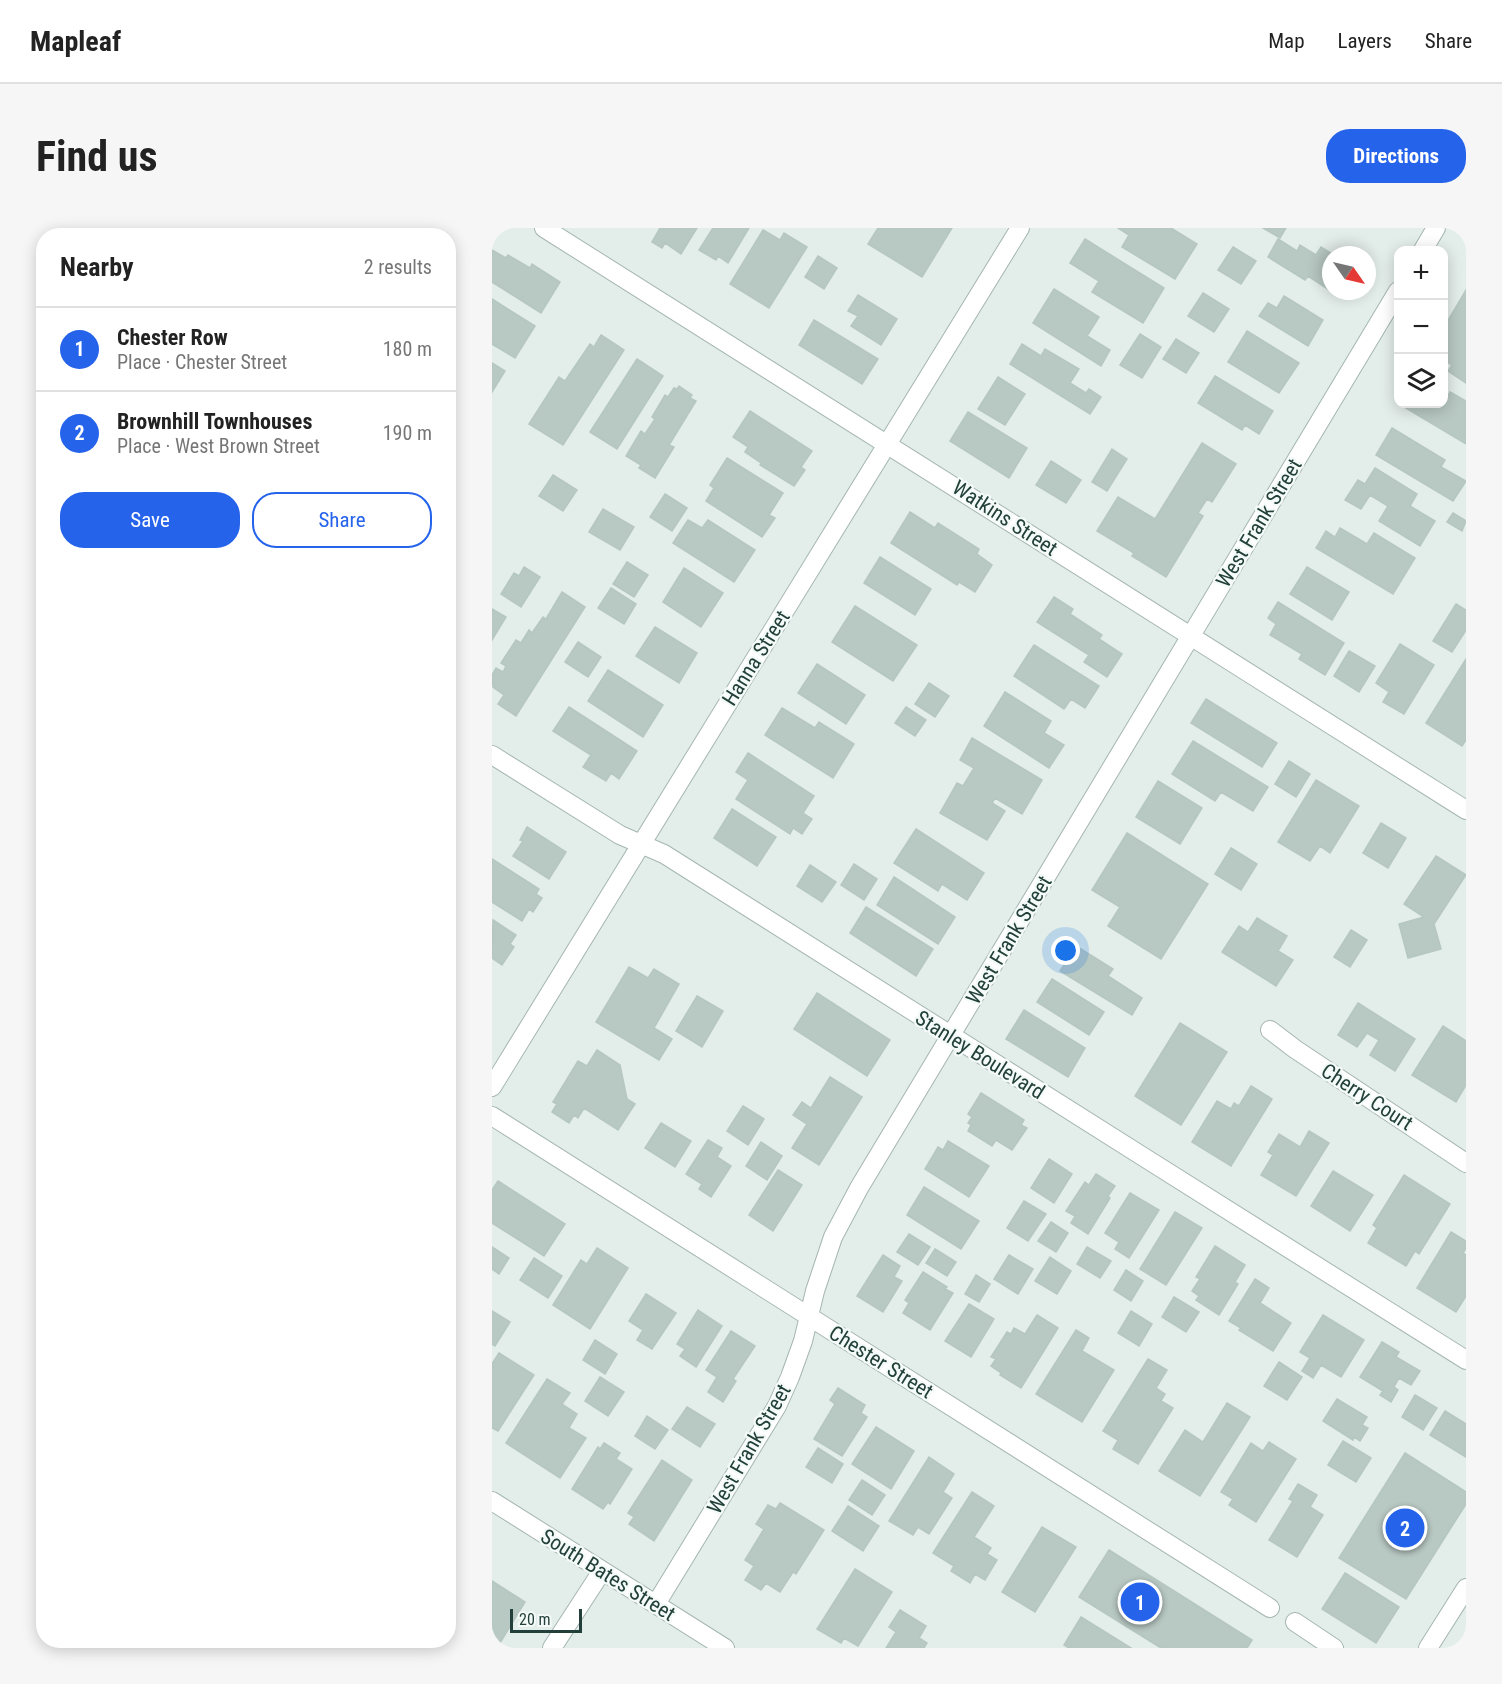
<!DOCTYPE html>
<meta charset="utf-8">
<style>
:root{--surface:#fff;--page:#f6f6f6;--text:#222;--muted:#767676;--line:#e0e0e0;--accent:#2563eb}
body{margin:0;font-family:"Roboto Condensed",sans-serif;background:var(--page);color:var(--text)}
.controls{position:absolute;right:18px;top:18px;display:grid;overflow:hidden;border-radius:12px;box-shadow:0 3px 15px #0003}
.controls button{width:54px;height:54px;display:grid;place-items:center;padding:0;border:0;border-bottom:2px solid var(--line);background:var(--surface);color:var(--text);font:30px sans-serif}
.compass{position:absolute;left:830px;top:18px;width:54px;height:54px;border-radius:50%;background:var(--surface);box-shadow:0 3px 15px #0003;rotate:124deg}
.scale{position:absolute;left:18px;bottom:15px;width:72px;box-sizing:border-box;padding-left:6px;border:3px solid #224039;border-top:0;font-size:16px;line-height:21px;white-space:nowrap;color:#224039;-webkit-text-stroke:4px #f4faf7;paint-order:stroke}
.you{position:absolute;left:574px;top:723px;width:21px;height:21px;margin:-15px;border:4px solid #fff;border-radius:50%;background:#1a73e8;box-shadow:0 0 0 9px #1a73e833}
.badge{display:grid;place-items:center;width:39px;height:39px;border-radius:50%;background:var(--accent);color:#fff;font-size:20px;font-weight:700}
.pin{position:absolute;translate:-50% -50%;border:3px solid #fff;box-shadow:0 2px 6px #0006}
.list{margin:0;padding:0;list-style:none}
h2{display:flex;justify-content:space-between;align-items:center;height:78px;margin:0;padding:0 24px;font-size:26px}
h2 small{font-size:20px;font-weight:400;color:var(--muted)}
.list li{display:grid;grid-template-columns:39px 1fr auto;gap:18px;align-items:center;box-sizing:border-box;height:84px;padding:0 24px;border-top:2px solid var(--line)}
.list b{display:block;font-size:22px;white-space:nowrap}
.list p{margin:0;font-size:20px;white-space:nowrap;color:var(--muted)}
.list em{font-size:20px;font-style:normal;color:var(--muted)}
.actions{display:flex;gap:12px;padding:18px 24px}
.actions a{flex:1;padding:14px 0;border:2px solid var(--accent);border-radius:24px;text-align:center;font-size:21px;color:var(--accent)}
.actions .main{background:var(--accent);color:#fff}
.icon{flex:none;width:33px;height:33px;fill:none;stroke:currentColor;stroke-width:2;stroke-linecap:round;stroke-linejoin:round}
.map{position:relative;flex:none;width:974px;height:1420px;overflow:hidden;border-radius:24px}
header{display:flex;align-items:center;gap:36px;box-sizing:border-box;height:84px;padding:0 30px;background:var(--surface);border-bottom:2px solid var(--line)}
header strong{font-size:28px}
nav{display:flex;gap:33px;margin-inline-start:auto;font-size:21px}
.intro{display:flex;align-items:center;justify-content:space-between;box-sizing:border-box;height:144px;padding:0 36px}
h1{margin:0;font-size:42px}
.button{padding:15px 27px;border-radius:24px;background:var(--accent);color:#fff;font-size:21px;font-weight:700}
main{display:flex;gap:36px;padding:0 36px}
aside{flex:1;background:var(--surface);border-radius:24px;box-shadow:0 3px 15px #0003}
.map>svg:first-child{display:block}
</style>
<header>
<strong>Mapleaf</strong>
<nav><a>Map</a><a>Layers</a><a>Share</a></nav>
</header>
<div class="intro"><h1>Find us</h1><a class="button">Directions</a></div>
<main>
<aside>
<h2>Nearby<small>2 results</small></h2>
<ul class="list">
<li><span class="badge">1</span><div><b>Chester Row</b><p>Place · Chester Street</p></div><em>180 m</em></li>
<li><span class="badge">2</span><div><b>Brownhill Townhouses</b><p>Place · West Brown Street</p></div><em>190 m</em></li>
</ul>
<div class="actions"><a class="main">Save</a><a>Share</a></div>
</aside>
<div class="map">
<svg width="974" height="1420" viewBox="0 0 974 1420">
<rect width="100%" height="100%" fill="#e3ede9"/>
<!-- building -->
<path fill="#b8c8c2" stroke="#b5c7c0" stroke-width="1.5" d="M168,0H205L189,26L173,15L170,20L160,14Z
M221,0H257L236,35L226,28L224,32L207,22Z
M386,0H460L430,49L376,16Z
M626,0H679L705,16L683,51L630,19L637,7Z
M771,0H794L788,10Z
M271,2L288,12L292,5L315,19L277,80L238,56Z
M593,11L672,60L651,95L600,64L607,53L578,35Z
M786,11L805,23L808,17L824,27L829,19L842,27H839V63L816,48L813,52L776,29Z
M741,19L764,33L749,56L726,42Z
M0,22L14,30L16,27L38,40L40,36L68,54L49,85L0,54Z
M326,28L345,40L332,61L313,49Z
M562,61L607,89L595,108L618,122L609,138L541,95Z
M974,62V155L956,143L960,137L952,132V94L954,96Z
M839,63H852L849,69Z
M711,65L737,81L722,104L696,88Z
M366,67L405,91L389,117L359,98L366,88L356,83Z
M792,68L831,92L816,118L767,88L776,75L785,80Z
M0,71L43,98L23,130L0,116Z
M322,92L386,131L370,156L307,117Z
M755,103L807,135L787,165L736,134Z
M648,106L669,119L650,150L628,137Z
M109,107L132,122L71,217L37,196L67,149L73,153L98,116L102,119Z
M684,111L707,125L694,145L671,131Z
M530,116L549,128L553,121L587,141L578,155L594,165L597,161L609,169L598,186L518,136Z
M145,131L171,148L125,221L98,204Z
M0,135L13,143L0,164Z
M723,148L781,183L767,206L753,197L750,202L706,175Z
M506,149L533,166L513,197L486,181Z
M187,158L200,167L198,170L204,173L177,217L182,219L163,250L147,240L149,237L134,228L149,203L153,206L163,191L160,189L173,167L176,169L182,160L185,161Z
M958,164L974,173V216L907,176H952Z
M258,183L320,223L309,239L313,242L302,258L268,237L269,235L253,224L256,219L241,209Z
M476,184L535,220L517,250L458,213Z
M900,200L953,232L949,239L974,253L961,273L884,227Z
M710,215L744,236L720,274L715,271L706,285L711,288L674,349L640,328L642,325L605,303L626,269L663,291Z
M620,221L635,231L615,263L600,254Z
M235,230L291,265L277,287L283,290L270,309L214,273L222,260L218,257Z
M559,233L589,252L574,275L544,257Z
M883,240L925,266L918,278L943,293L928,318L887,293L896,278L878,267L869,281L853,272L866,252L873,256Z
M61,247L85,262L71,283L47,268Z
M173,266L195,280L180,303L158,289Z
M111,281L142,299L128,322L97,304Z
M418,284L443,300L446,295L487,321L485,326L500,337L483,364L467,354L465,357L399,315Z
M961,285L974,293L970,303L955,294Z
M196,292L210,300L216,292L263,322L242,354L181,315Z
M848,300L875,316L882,305L923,330L901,366L824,320L834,303L843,309Z
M388,329L439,361L423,387L372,355Z
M135,334L156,347L142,369L121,356Z
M32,339L48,349L29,379L9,366L22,345L27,348Z
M815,339L857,364L840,392L798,366Z
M192,340L231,365L209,399L171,374Z
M119,360L144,376L132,396L106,380Z
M70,364L93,379L24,488L6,476L12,467L1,459L0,447L4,440L11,444L14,438L9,435L24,412L29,415L37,402L40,405L51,389L54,391Z
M562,369L581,381L578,386L610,407L607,411L630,426L615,449L592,434L597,427L545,394Z
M786,374L852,415L833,447L807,431L810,426L778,407L784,396L776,390Z
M964,376L974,382V402L960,424L941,413Z
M363,378L425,417L401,453L340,414Z
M0,381L14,389L0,412Z
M163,399L205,425L187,455L144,428Z
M86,414L109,429L96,449L73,434Z
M908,416L942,437L912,486L891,474L897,464L884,455Z
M542,417L607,458L593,480L579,471L572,481L522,448Z
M857,423L883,438L867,464L842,448Z
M974,431V512L970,518L934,495Z
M325,436L373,467L354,496L306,465Z
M116,442L171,477L151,509L96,473Z
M437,455L457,468L443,489L423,476Z
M513,464L559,493L552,505L572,517L557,540L492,498Z
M714,471L785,515L770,539L699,495Z
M77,479L145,523L127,551L119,545L114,553L91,539L99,527L61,503Z
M414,479L434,492L423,508L403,495Z
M290,480L323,500L327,494L362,516L341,550L273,507Z
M480,510L550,552L530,586L503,570L500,575L513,583L495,612L448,585L465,555L471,558L482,540L468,532Z
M701,513L776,559L761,583L729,564L723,573L680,546Z
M256,525L322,568L311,585L320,591L310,606L301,600L298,606L244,571L256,552L244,544Z
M797,533L818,546L804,569L783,556Z
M824,552L867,578L838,625L828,618L818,633L786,614Z
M666,553L710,580L688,616L644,589Z
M240,581L284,609L265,638L222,610Z
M889,595L914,610L896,640L871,625Z
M35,599L74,624L57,651L21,628L31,613L28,612Z
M424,601L492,645L475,672L450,656L446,663L402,635Z
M635,605L716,656L669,731L616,698L628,679L600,662Z
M739,620L765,636L749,662L723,646Z
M944,628L974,647L942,696L949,721L916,730L907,696L932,689L912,676Z
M0,631L47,661L44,666L50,670L41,684L37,681L30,693L0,674Z
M362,636L385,651L372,672L349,657Z
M318,637L344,654L330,674L305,658Z
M402,649L463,689L446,716L385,677Z
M374,679L441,721L424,748L358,705Z
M765,690L795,708L786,723L801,732L784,758L730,724L747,698L756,704Z
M1,692L24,707L18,716L22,719L10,737L0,730Z
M859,702L875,712L858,739L842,729Z
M584,718L621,741L616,748L650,770L640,787L568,743Z
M137,739L156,750L162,741L187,756L162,800L180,811L167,832L104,794Z
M560,751L612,784L597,807L545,774Z
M325,765L398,812L375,848L302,801Z
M205,768L231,783L210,819L184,803Z
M866,775L923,811L903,843L878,827L887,812L875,805L865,819L846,807Z
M532,782L593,820L576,849L514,811Z
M688,795L735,824L689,897L643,868Z
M951,798L974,813V857L964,874L920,847Z
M105,822L128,837L135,871L143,876L126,902L92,880L86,890L82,887L77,895L60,884L65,876L61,874L86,833L95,838Z
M338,849L370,869L327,937L300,920L315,896L301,887L310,874L319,880Z
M759,858L780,871L739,938L700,914L725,873L739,881L742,875L747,878Z
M489,865L532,892L529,897L535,900L520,922L504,912L500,918L476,903L479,897L476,895L480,889L476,886Z
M251,878L272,891L256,917L235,903Z
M169,895L199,913L183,939L153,920Z
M817,903L837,915L804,968L769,947L781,927L776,924L787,906L808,919Z
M216,912L230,920L225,929L239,938L219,969L207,961L210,956L194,946Z
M456,913L497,938L477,969L433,941L446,919L451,922Z
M269,914L290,928L275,952L254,938Z
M557,931L580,946L562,975L539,960Z
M286,942L310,957L281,1003L257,987Z
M841,943L881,967L858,1003L819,978Z
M604,946L623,958L616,968L618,970L596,1006L579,995L583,988L574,983L593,954L597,957Z
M912,947L958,976L927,1026L923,1023L914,1038L876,1015L885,1000L881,997Z
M6,953L73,996L52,1028L0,995V962Z
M432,959L487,993L469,1021L415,987Z
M638,965L667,982L637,1030L623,1021L627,1014L613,1005Z
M532,973L554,986L536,1013L515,1000Z
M683,984L710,1000L674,1057L648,1041Z
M559,994L576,1005L564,1024L546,1013Z
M959,1004L974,1013V1020L971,1025L974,1027V1068L964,1084L925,1060Z
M417,1006L438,1019L426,1037L405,1024Z
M723,1018L753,1037L743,1054L746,1056L727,1087L704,1072L707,1068L700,1063L708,1051L704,1049Z
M0,1019L17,1030L7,1046L0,1041Z
M595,1019L619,1033L608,1050L585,1036Z
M105,1020L136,1040L98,1101L61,1077L89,1032L95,1036Z
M443,1021L464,1034L455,1048L434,1035Z
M391,1027L408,1038L402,1049L410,1053L391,1084L365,1068Z
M517,1027L541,1041L526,1066L502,1051Z
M558,1029L579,1043L565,1066L543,1053Z
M42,1030L70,1048L56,1070L28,1052Z
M634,1042L651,1053L639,1073L622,1062Z
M431,1044L455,1059L453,1061L461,1065L438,1102L411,1085L417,1075L413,1072Z
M484,1047L498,1056L487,1074L473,1066Z
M763,1051L777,1060L768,1075L799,1095L781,1123L747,1102L749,1100L737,1093Z
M154,1066L184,1085L160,1121L145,1112L151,1102L137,1093Z
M682,1069L707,1084L694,1104L670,1089Z
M477,1076L502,1091L479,1129L453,1113Z
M206,1082L230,1098L204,1139L188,1128L193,1121L185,1116Z
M0,1083L18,1094L3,1118L0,1116Z
M639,1083L660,1096L647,1118L626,1105Z
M545,1087L566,1100L529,1160L508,1147L509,1145L499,1138L504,1131L499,1129L515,1104L519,1106L522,1100L533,1106Z
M831,1087L872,1112L849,1149L829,1137L821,1150L810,1143L818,1130L808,1124Z
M584,1102L597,1110L590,1123L622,1142L590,1194L544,1166Z
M239,1103L263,1118L241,1151L244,1153L231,1174L216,1164L225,1149L214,1142Z
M103,1112L125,1126L113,1146L91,1132Z
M890,1114L907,1124L904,1129L928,1143L919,1157L907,1150L902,1159L906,1162L899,1174L888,1167L891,1163L868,1149Z
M7,1125L42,1147L6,1203L0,1200V1136Z
M656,1131L675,1142L664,1160L673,1166L669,1173L681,1180L646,1236L621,1221L626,1212L611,1203Z
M787,1134L810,1149L795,1172L772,1158Z
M108,1149L132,1164L116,1188L93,1173Z
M55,1151L78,1165L70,1176L85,1186L77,1200L94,1210L68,1250L14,1215Z
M346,1160L373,1177L369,1185L375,1189L350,1228L322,1211L343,1176L338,1172Z
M923,1167L945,1180L931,1202L910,1189Z
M845,1171L875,1189L870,1197L876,1200L868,1213L862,1209L861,1212L831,1193Z
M735,1175L758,1189L708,1268L667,1243L693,1202L711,1214Z
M195,1179L223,1196L208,1219L180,1201Z
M953,1183L974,1196V1229L938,1207Z
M155,1188L176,1202L163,1221L143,1208Z
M384,1199L422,1223L399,1261L360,1236Z
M851,1213L879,1230L864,1254L836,1237Z
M777,1214L804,1231L764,1294L737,1277L741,1271L729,1264L759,1215L771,1223Z
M112,1215L128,1225L124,1231L140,1241L118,1276L116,1274L111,1281L80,1261L106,1219L108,1221Z
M326,1220L351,1236L340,1255L314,1239Z
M913,1225L974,1264V1276L914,1371L847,1330Z
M437,1229L462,1246L451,1264L460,1270L437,1306L426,1299L421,1307L397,1293Z
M170,1232L200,1252L162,1313L137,1296L142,1289L136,1285Z
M370,1252L393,1267L380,1287L357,1272Z
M806,1256L825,1267L818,1279L831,1287L805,1329L777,1312L801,1273L797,1271Z
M480,1264L502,1278L482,1309L499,1320L495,1326L505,1332L493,1352L483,1346L478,1355L459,1343L462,1338L441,1325Z
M288,1275L332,1302L304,1346L301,1344L288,1364L274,1355L269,1362L253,1352L262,1338L253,1332L272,1301L264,1296L276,1277L284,1281Z
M356,1278L387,1298L371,1323L340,1303Z
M550,1299L584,1319L543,1384L510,1364Z
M617,1322L760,1412L755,1420H669L587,1369Z
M363,1341L400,1364L366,1418L352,1410L349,1415L325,1401Z
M853,1345L907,1379L884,1415L830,1381Z
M0,1353L33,1374L5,1420H0Z
M408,1382L434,1398L427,1410L435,1415L432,1420H394L404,1404L397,1399Z
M589,1389L639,1420H577L572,1417Z"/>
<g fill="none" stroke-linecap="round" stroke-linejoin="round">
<!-- street casing -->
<g stroke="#a5b6b1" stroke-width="20">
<path id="street" d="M52,0L974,582
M931,22L944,0
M0,527L128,607L172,626C438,796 707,963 974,1132
M778,802L803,821L974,935
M0,859L528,0
M0,888L778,1380
M0,1273L233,1420
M164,1376L285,1178L298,1149L311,1113L323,1063L341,1009L367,960L906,63
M803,1394L842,1420
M60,1420L110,1343
M936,1420L974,1360"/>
</g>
<!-- street -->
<use href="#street" stroke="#fff" stroke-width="18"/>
</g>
<g text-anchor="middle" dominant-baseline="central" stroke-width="4.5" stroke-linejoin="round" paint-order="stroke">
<!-- street labels -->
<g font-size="21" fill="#224039" stroke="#f4faf7">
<text transform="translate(513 290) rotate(33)">Watkins Street</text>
<text transform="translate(767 295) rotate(-59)">West Frank Street</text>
<text transform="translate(264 430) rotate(-58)">Hanna Street</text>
<text transform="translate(517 712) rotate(-59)">West Frank Street</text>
<text transform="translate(488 827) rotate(32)">Stanley Boulevard</text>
<text transform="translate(875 869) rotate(33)">Cherry Court</text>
<text transform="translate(389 1134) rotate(32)">Chester Street</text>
<text transform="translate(257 1221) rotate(-60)">West Frank Street</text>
<text transform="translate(116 1347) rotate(32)">South Bates Street</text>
</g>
</g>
</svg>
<div class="controls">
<button>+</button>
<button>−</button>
<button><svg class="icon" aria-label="layers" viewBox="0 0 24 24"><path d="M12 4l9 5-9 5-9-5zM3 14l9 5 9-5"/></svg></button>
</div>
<svg class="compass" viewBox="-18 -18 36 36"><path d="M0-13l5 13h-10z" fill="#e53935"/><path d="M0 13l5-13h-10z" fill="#767676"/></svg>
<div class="scale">20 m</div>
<div class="you"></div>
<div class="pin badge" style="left:648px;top:1374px">1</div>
<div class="pin badge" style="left:913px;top:1300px">2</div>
</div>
</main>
